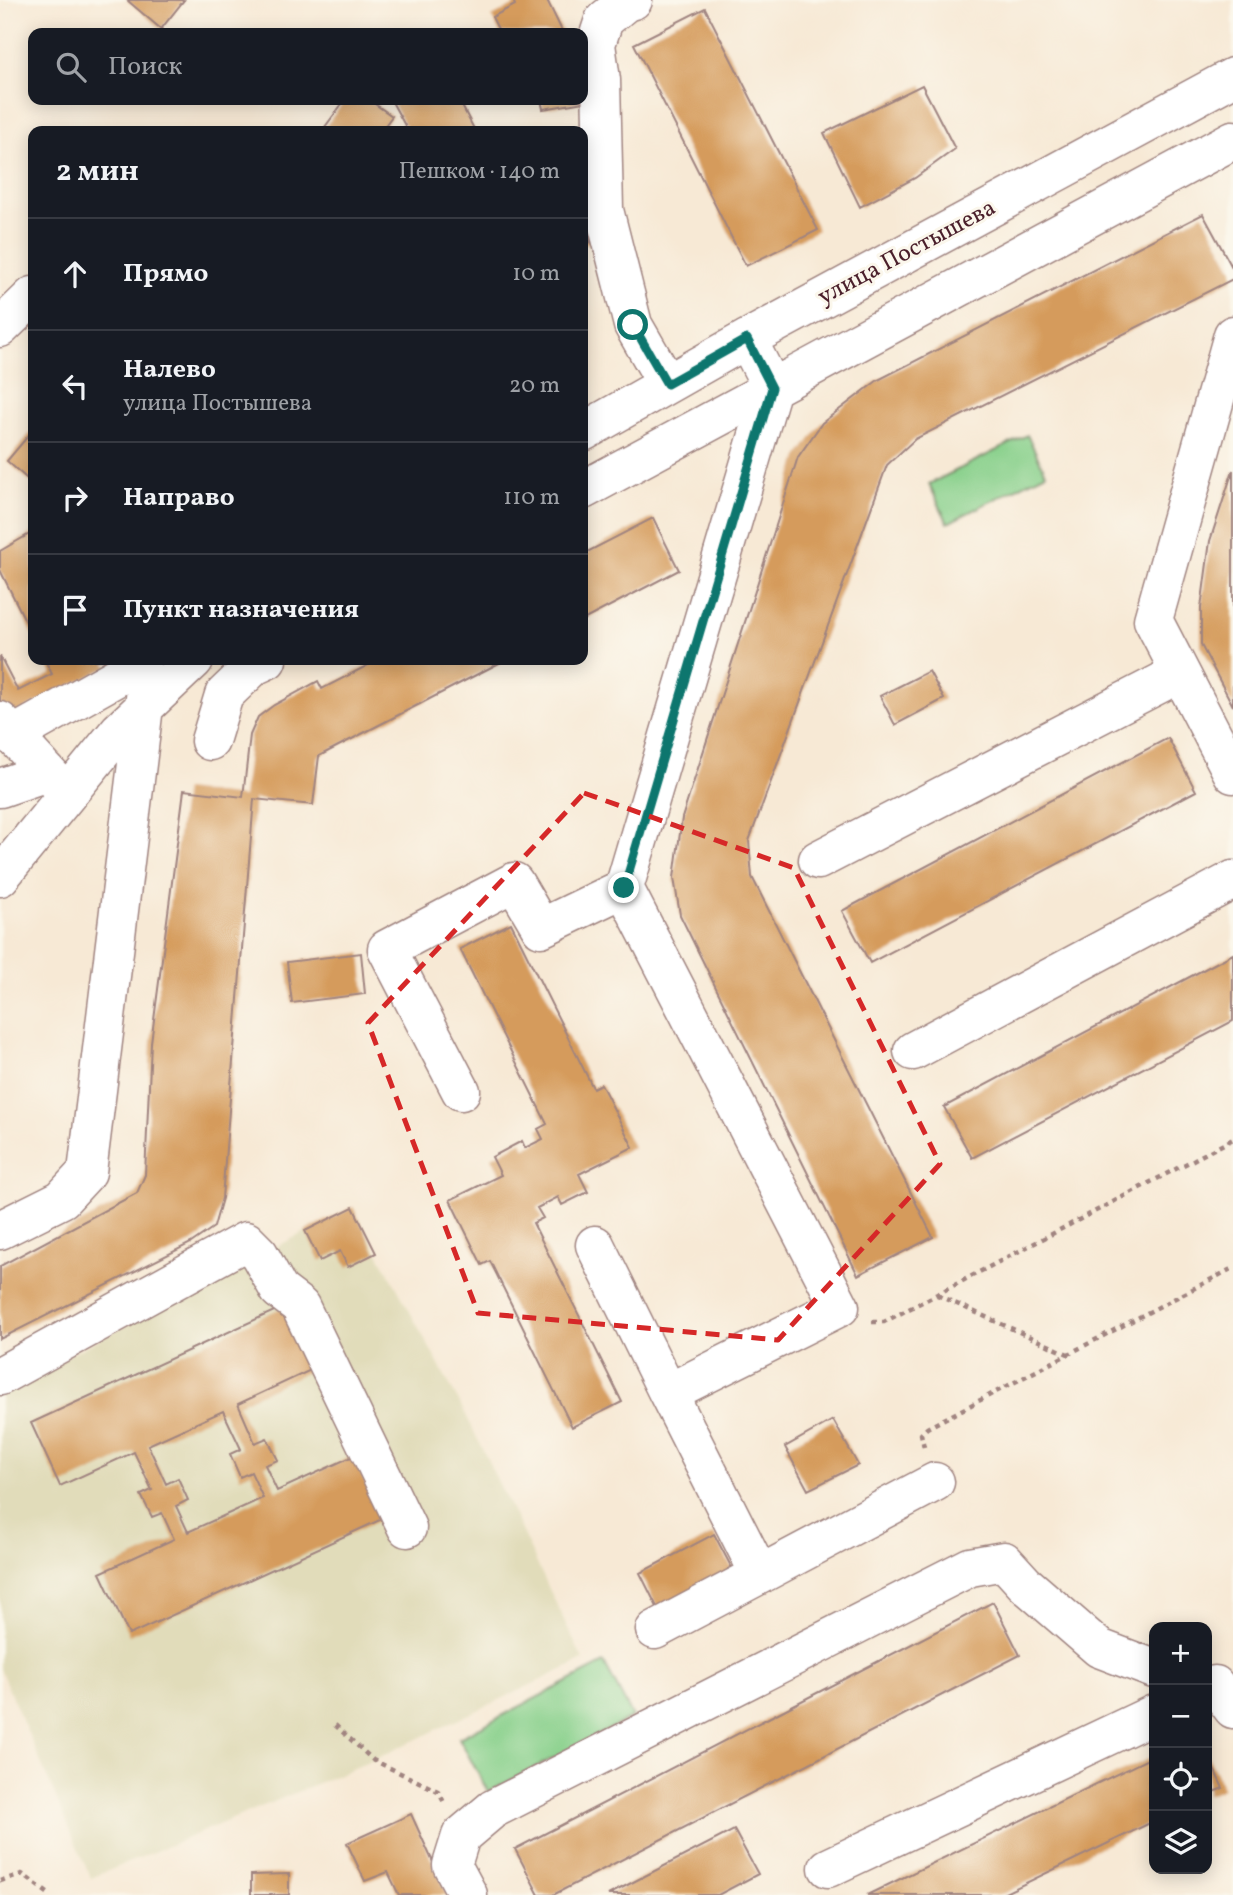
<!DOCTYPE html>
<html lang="ru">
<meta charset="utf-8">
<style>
:root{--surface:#171b24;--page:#20242c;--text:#f1f3f6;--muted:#9ea1a6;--line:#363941}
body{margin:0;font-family:Vollkorn,serif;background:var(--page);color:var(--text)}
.controls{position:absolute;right:21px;bottom:21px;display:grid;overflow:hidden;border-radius:14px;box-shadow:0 4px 18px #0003}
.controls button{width:63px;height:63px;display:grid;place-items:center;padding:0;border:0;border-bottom:2px solid var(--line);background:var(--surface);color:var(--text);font:35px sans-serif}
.stop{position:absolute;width:21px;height:21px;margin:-16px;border:5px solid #0f766e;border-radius:50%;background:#fff}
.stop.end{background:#0f766e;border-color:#fff;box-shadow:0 2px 7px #0008}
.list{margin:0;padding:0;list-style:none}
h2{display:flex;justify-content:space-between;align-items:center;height:91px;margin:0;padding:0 28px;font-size:30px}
h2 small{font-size:23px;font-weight:400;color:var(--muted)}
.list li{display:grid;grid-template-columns:46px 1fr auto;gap:21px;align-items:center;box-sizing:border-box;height:112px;padding:0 28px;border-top:2px solid var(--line)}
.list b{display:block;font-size:26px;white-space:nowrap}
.list p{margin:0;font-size:23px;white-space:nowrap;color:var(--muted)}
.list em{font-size:23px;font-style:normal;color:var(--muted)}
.icon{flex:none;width:38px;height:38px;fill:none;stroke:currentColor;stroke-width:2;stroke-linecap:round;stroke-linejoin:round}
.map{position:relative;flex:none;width:1233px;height:1895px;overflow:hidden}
.search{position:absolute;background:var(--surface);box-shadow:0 4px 18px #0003;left:28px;top:28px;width:560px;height:77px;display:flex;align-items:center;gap:18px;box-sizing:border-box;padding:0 24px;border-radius:14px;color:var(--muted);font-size:26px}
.panel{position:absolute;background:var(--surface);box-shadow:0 4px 18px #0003;left:28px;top:126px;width:560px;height:539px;border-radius:14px}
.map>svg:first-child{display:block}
</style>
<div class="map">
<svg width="1233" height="1895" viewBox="0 0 1233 1895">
<rect width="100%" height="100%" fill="#fbf7ec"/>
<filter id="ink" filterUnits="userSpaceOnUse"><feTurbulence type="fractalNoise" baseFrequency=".0143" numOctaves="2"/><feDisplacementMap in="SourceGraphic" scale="14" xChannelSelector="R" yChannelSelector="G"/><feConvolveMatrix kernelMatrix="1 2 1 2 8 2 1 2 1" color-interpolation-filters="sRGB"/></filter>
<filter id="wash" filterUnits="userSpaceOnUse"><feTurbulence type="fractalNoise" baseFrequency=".00686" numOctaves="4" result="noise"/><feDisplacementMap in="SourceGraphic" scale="28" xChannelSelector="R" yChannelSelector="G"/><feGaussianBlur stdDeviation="1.57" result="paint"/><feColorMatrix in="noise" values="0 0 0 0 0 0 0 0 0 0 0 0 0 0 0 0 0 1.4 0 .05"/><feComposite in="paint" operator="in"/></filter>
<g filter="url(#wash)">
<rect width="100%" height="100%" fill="#f7e9d5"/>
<!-- built -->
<path fill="#e1dcba" d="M353,1207L466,1415L583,1660L373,1760L91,1878L0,1669V1391Z"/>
<!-- green -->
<path fill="#88d08b" stroke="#69785b" stroke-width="2" d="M1027,435L1046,473L948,523L929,484Z
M604,1663L633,1717L488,1792L459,1738Z"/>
<g id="blocks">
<!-- building -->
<path fill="#d59b5c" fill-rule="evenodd" d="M127,0H184L161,29Z
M513,0H547L563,33H500L492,17L515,5Z
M705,8L818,230L746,266L634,44Z
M922,85L955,149L915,178L860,207L824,133Z
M345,100H369L392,116L381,131H322Z
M391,100H459L475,131H408Z
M541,100H584V102L543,109Z
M1203,214L1233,269V279L915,439L887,465L749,841L752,877L933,1237L858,1275L680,915L674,878L682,818L798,457L822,423L878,380Z
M583,221L591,242L583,245Z
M33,430V484L7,461Z
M1233,470V706L1201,645V608L1210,541Z
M653,518L679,570L583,620V554Z
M33,532V636L0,570V551Z
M0,656L18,691L52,674L45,660H104L108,667L3,720L0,714Z
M378,660H505L319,756L313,805L254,799L222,1198L214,1227L191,1243L0,1339V1266L137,1193L145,1175L151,1043L184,790L243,797L250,735L258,717L274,705L318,681L322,689Z
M929,671L944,699L895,725L880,696Z
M1168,738L1196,791L870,963L842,911Z
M511,923L593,1088L601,1084L633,1147L579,1174L588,1192L562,1205L558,1197L537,1208L543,1218L533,1223L622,1402L572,1427L490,1261L482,1265L450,1200L501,1175L492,1157L522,1141L525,1148L543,1139L538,1129L547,1124L460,949Z
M361,953L365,994L292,1003L287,962Z
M1233,954V1021L972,1158L944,1107Z
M353,1207L376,1253L348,1267L340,1251L320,1261L305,1231Z
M285,1306L313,1369L238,1404L255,1443L267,1438L278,1460L265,1465L277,1491L353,1456L382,1519L129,1635L100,1573L174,1539L162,1513L152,1517L141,1495L152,1490L134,1452L60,1486L31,1423ZM223,1411L241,1449L230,1454L240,1477L251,1472L263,1498L188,1532L176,1506L188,1500L178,1478L166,1484L148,1445Z
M833,1420L858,1465L808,1490L785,1447Z
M714,1534L735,1574L660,1613L640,1573Z
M993,1602L1020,1655L553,1895H539L515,1849Z
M1207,1755L1223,1788L1207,1795Z
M1154,1756V1821L1001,1895H867Z
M411,1814L448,1895H399L388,1872L365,1881L347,1843Z
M734,1830L758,1874L718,1895H608Z
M289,1874V1895H251V1875Z"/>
</g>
</g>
<g filter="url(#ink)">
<use href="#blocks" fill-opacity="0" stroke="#a08480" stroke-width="2"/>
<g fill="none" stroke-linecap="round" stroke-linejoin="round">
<!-- minor casing -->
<g stroke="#a08480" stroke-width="41">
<path id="minor" d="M633,0L626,2L604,20L596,44L601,80L604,210L633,325L667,384
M0,328L33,296
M1233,335L1153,620L1233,774
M583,432L747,339L1233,77
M583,490L1233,140
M0,721L67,794
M12,736L140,664
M210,741L224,695L254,666L267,660
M0,788L47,772
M818,860L1180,673
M0,877L119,731L194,660
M913,1051L1233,880
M461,1091L387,949L514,882L541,928L624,888
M0,1230L62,1199L87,1172L147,682L138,660
M595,1245L668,1393L840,1307L624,888L772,388L747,339
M0,1376L246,1241L259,1254L279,1290L300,1306L407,1528
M668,1393L759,1573
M655,1630L935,1482
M1207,1689L1215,1685L1233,1709
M828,1868L1154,1714
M468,1895L452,1865L461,1836L493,1809L970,1567L1004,1561L1025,1584L1099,1648L1154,1669"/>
</g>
<!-- path -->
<path stroke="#a08480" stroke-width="4.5" stroke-dasharray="5 5" stroke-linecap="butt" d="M937,1295L1068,1354
M872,1322H884L1233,1139
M924,1447L921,1434L927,1428L1233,1268
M335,1725L373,1760L438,1791L445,1804
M0,1881L22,1874L50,1895"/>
<!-- minor -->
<use href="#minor" stroke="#fff" stroke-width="38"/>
</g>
</g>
<g fill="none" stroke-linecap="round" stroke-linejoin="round" filter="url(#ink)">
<!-- route -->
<path stroke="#0f766e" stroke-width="9" d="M624,888L772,388L747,339L667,384L633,325"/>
</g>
<!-- marked area -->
<path fill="none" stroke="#d62828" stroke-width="5" stroke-dasharray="14 9" stroke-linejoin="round" d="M584,793L794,868L940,1164L778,1340L478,1313L368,1023Z"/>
<g text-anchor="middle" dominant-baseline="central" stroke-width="6" stroke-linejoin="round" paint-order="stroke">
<!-- street labels -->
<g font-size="24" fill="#4a1f2b" stroke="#fbf7ec">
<text transform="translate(907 253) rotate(-28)">улица Постышева</text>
</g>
</g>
</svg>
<div class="controls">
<button>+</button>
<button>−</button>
<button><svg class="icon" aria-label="locate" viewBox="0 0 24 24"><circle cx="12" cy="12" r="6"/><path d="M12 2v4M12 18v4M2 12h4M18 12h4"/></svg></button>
<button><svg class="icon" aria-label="layers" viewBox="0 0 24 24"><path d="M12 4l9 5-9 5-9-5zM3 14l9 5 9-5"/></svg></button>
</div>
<div class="stop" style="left:633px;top:325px"></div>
<div class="stop end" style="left:624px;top:888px"></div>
<div class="search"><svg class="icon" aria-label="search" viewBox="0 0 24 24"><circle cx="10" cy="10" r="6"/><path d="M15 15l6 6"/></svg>Поиск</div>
<section class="panel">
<h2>2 мин<small>Пешком · 140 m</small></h2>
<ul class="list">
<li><svg class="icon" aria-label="ahead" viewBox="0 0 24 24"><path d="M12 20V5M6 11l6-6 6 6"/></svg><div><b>Прямо</b></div><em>10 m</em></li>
<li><svg class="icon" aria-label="left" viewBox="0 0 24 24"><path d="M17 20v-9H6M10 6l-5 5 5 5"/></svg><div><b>Налево</b><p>улица Постышева</p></div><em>20 m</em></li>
<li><svg class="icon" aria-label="right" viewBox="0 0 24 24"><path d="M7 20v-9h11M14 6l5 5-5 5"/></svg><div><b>Направо</b></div><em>110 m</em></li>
<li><svg class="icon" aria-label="arrive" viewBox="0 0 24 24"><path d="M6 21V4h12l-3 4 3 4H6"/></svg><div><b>Пункт назначения</b></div></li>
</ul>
</section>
</div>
